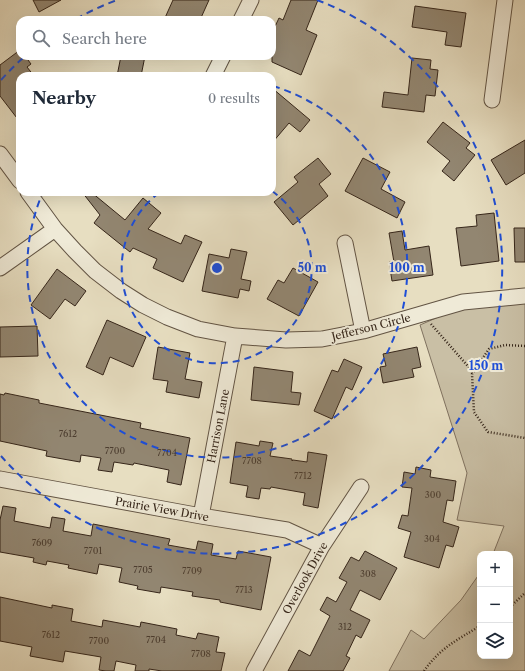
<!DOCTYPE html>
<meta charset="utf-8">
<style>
:root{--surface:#fff;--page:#f6f6f7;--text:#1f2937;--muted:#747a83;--line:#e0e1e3}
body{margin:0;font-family:"Libre Caslon Text",serif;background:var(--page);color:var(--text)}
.controls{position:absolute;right:12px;bottom:12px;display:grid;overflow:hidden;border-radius:8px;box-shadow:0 4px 16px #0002}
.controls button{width:36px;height:36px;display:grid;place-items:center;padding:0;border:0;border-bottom:1px solid var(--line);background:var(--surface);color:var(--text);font:20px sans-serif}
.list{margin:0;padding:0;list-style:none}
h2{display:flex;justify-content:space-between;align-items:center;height:52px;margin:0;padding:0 16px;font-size:17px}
h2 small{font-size:13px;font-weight:400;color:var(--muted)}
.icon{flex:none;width:22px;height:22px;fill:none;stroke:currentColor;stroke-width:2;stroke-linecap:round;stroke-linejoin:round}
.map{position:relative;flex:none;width:525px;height:671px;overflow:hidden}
.search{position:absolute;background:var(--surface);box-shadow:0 4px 16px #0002;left:16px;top:16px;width:260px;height:44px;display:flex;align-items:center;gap:10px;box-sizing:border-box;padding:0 14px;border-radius:12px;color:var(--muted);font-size:15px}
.panel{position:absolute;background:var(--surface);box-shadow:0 4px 16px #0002;left:16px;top:72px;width:260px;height:124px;border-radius:12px}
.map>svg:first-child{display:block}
</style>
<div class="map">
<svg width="525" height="671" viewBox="0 0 525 671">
<rect width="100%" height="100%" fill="#e7dec1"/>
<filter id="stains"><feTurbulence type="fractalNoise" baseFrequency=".005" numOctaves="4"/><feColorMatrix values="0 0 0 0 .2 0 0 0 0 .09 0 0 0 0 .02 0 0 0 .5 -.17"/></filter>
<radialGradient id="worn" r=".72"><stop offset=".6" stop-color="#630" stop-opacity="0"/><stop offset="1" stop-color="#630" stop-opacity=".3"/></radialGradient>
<!-- green -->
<path fill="#c9bfa5" stroke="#807260" d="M525,303V671H389L411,630L424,639L461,600L480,573V656H510V554H493L504,526L457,520L467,473L420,325L459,308Z"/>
<!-- building -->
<path fill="#928671" stroke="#36261a" d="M33,0H61L39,12Z
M173,0H209L200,20H164Z
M291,0H318L306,30L317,35L301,75L272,62V33L279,18L283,20Z
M415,6L466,13L461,47L445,45L447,32L412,27Z
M20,50V56H25L31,64L27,67L34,76H20V122L0,96V65Z
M121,56H145L141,76H117Z
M412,58L431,60L430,69L438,70L435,96L426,95L424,112L382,107L384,92L408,95Z
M272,88L310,120L300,132L289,123L272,143Z
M443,122L470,143L466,148L475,155L454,181L442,171L450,161L427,142Z
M525,140V173L506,185L491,160Z
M318,158L331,174L319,184L328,196L293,225L274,202L298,182L294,177Z
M363,158L390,172L381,189L405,202L397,218L345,191Z
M82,192H91L125,220L143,198L161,213L148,229L181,244L185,235L202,242L183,282L153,268L157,259L133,248L130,252L94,223L100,215Z
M494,213L499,261L461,266L456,228L477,226L476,215Z
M514,228H525V262H515Z
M402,231L405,250L429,246L433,275L392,281L389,262H394L389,233Z
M231,249L247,252L241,279L251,281L249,291L240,289L238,298L202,291L209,254L229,258Z
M293,268L318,282L299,316L267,299L278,280L284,283Z
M57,269L86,291L75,306L65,299L50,319L31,305Z
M107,320L146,337L133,367L110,357L103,375L86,367Z
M37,326L38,356L0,357V327Z
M158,347L190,353L185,379L202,382L199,398L166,392L168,381L153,379Z
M417,347L421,367L412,369L414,377L383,383L380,367L386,366L383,354Z
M344,359L362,367L352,390L346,387L332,419L314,411L332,370L338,372Z
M254,367L293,372L291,392L301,393L299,405L251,400Z
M5,393L39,400V403L141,423L140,428L190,438L181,485L167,482L169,470L134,463L133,465L114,462L112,472L98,470L101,458L81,455L80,462L46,456L47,451L0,441V394L4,395Z
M260,441L273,443L270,456L292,459V461L293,460L307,462L308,452L327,455L318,508L303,505L305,493L271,487L270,489L261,488L259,499L246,497L248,486L230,483L236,442L259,446Z
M416,467L431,470L430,477L456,481L453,501L447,500L443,522L459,527L453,547L446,545L439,568L404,557L411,532L398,528L402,515L408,516L412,488L402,487L404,472L415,474Z
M3,506L16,508L14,521L50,528L52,517L65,519L63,531L91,536L93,524L170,539L168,545L196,550L198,541L213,544L211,555L236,559L238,551L271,557L261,610L220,602V600L192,596L193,592L161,587L160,593L137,589L138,586L119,582L122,568L99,564L97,574L68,568L69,565L47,561L46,565L33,562L34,558L0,552V520Z
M365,551L397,568L380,600L360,590L350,610L370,620L361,638L356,635L346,656L350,658L343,671H288L299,650L310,656L330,616L320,610L327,597L336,602L347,582L339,578L351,557L359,561Z
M0,597L52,608V605L73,609L71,621L102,627L103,620L140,627L141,622L177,629L176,635L196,639L198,633L219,637L216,652L225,653L221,671H162L149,669V671H135L136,665L116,661L114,671H106L99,670L101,657L65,651L63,662L30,656L32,647L0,641Z"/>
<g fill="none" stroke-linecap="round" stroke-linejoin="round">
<!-- minor casing -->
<g stroke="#625444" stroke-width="17">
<path id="minor" d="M241,20L251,0
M213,76L223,56
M492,100L505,0
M0,154L20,181
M28,192L55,229L75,251L95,271L121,291L143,305L167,317L198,329L235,336L286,340L322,339L363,331L463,302L525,296
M345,243L363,331
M0,268L55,229
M0,479L201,516L287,530L322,546
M201,516L235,336
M254,671L322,546L361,487"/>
</g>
<!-- path -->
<path stroke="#36261a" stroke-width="2.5" stroke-dasharray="1 2" stroke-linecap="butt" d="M431,324L473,372
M525,346L505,345L489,349L472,374L474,412L488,432L525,438
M510,607L525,593
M424,671C440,648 457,640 480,626"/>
<!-- minor -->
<use href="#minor" stroke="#efead7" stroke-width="15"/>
</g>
<!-- distance rings -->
<g fill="none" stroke="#1d4ed8" stroke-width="2" stroke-dasharray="7 5">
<path d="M272 191A95 95 0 1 1 160 192"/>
<path d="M273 86A190 190 0 1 1 43 192"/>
<path d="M1 80A286 286 0 0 1 24 57M76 19A286 286 0 0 1 117 0M317 0A286 286 0 1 1 1 456"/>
</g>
<g text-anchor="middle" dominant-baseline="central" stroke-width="4" stroke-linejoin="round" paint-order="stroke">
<!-- number labels -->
<g font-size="9" fill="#4d3e30">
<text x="68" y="433">7612</text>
<text x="115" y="450">7700</text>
<text x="167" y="452">7704</text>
<text x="252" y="460">7708</text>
<text x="303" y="475">7712</text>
<text x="433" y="494">300</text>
<text x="432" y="538">304</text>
<text x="42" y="542">7609</text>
<text x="93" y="550">7701</text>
<text x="143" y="569">7705</text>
<text x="192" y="570">7709</text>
<text x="368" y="573">308</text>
<text x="244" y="589">7713</text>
<text x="345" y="626">312</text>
<text x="51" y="634">7612</text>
<text x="156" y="639">7704</text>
<text x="99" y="640">7700</text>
<text x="201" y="653">7708</text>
</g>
<!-- street labels -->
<g font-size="11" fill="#36261a" stroke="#efead7">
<text transform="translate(371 327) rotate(-14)">Jefferson Circle</text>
<text transform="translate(218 426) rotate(-79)">Harrison Lane</text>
<text transform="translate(162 509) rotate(10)">Prairie View Drive</text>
<text transform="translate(305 578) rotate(-61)">Overlook Drive</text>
</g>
</g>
<circle cx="217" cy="268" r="6" fill="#1d4ed8" stroke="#efead7" stroke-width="2"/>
<g font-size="12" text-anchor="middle" font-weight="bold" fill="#1d4ed8" stroke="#efead7" stroke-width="4" stroke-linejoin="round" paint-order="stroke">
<text x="312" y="272">50 m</text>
<text x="407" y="272">100 m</text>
<text x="486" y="370">150 m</text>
</g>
<rect width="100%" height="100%" filter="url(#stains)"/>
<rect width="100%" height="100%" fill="url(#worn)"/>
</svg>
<div class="controls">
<button>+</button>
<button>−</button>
<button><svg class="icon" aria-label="layers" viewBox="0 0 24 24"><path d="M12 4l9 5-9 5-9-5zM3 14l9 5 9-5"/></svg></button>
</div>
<div class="search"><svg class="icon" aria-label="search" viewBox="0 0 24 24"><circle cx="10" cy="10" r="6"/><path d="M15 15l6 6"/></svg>Search here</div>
<section class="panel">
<h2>Nearby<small>0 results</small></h2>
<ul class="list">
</ul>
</section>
</div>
